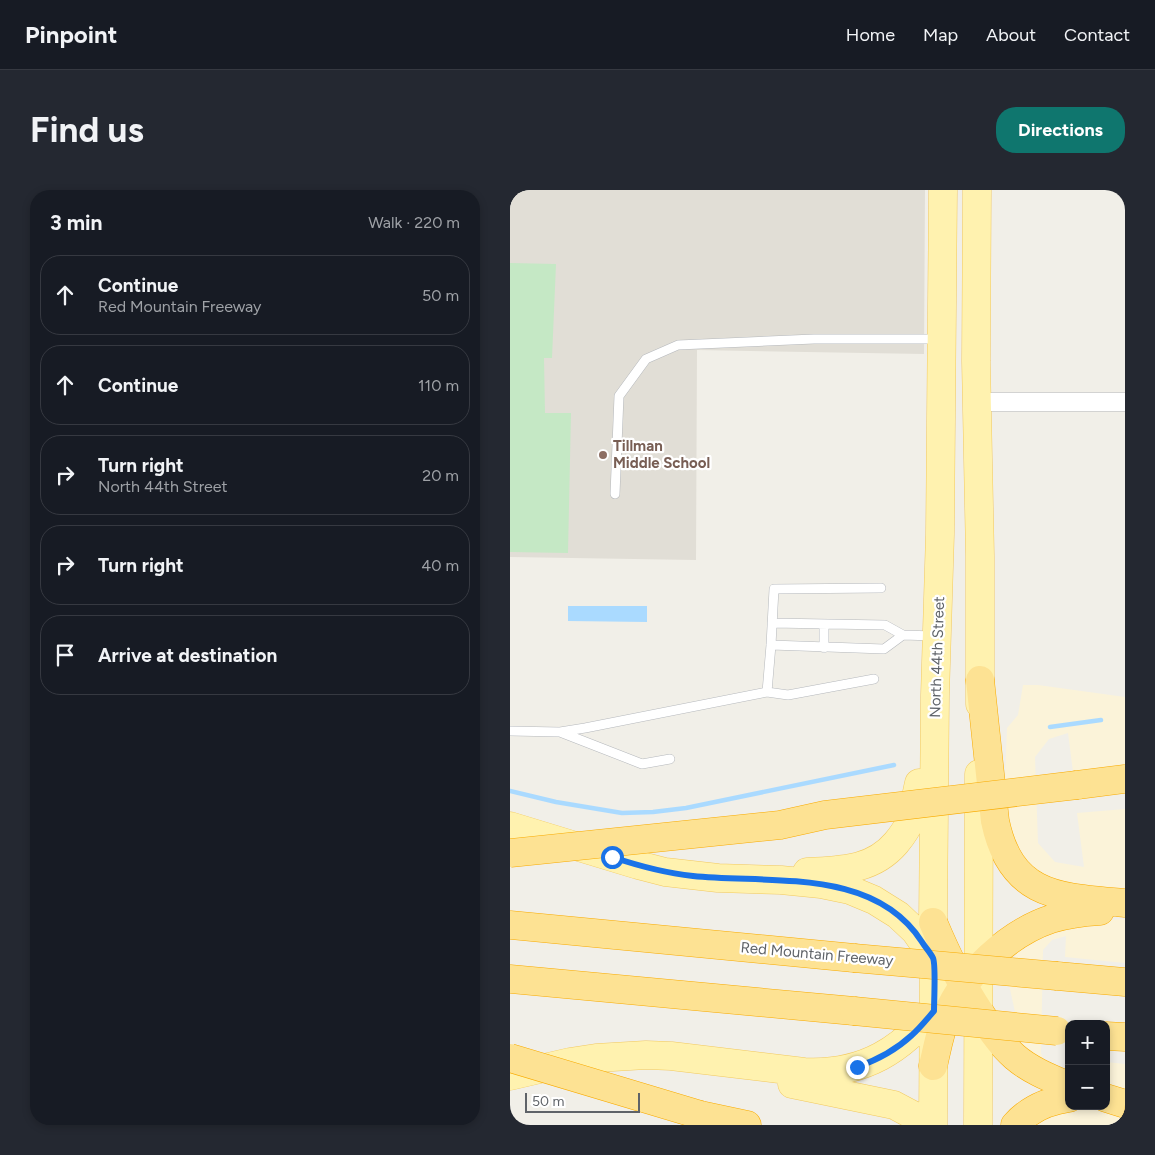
<!DOCTYPE html>
<meta charset="utf-8">
<style>
:root{--surface:#171b24;--page:#242831;--text:#f1f3f6;--muted:#9ea1a6;--line:#363941;--accent:#0f766e}
body{margin:0;font-family:Figtree,sans-serif;background:var(--page);color:var(--text)}
.controls{position:absolute;right:15px;bottom:15px;display:grid;overflow:hidden;border-radius:10px;box-shadow:0 2px 8px #0003}
.controls button{width:45px;height:45px;display:grid;place-items:center;padding:0;border:0;border-bottom:1px solid var(--line);background:var(--surface);color:var(--text);font:25px sans-serif}
.scale{position:absolute;left:15px;bottom:12px;width:115px;box-sizing:border-box;padding-left:5px;border:2px solid #5f6368;border-top:0;font-size:14px;line-height:18px;white-space:nowrap;color:#5f6368;-webkit-text-stroke:4px #fff;paint-order:stroke}
.stop{position:absolute;width:15px;height:15px;margin:-11px;border:4px solid #1a73e8;border-radius:50%;background:#fff}
.stop.end{background:#1a73e8;border-color:#fff;box-shadow:0 1px 5px #0008}
.list{margin:0;padding:0;list-style:none}
h2{display:flex;justify-content:space-between;align-items:center;height:65px;margin:0;padding:0 20px;font-size:21px}
h2 small{font-size:16px;font-weight:400;color:var(--muted)}
.list li{display:grid;grid-template-columns:32px 1fr auto;gap:15px;align-items:center;box-sizing:border-box;height:80px;margin:0 10px 10px;padding:0 10px;border:1px solid var(--line);border-radius:20px}
.list b{display:block;font-size:19px;white-space:nowrap}
.list p{margin:0;font-size:16px;white-space:nowrap;color:var(--muted)}
.list em{font-size:16px;font-style:normal;color:var(--muted)}
.icon{flex:none;width:28px;height:28px;fill:none;stroke:currentColor;stroke-width:2;stroke-linecap:round;stroke-linejoin:round}
.map{position:relative;flex:none;width:615px;height:935px;overflow:hidden;border-radius:20px}
header{display:flex;align-items:center;gap:30px;box-sizing:border-box;height:70px;padding:0 25px;background:var(--surface);border-bottom:1px solid var(--line)}
header strong{font-size:24px}
nav{display:flex;gap:28px;margin-inline-start:auto;font-size:18px}
.intro{display:flex;align-items:center;justify-content:space-between;box-sizing:border-box;height:120px;padding:0 30px}
h1{margin:0;font-size:35px}
.button{padding:12px 22px;border-radius:20px;background:var(--accent);color:#fff;font-size:18px;font-weight:700}
main{display:flex;gap:30px;padding:0 30px}
aside{flex:1;background:var(--surface);border-radius:20px;box-shadow:0 2px 8px #0003}
.map>svg:first-child{display:block}
</style>
<header>
<strong>Pinpoint</strong>
<nav><a>Home</a><a>Map</a><a>About</a><a>Contact</a></nav>
</header>
<div class="intro"><h1>Find us</h1><a class="button">Directions</a></div>
<main>
<aside>
<h2>3 min<small>Walk · 220 m</small></h2>
<ul class="list">
<li><svg class="icon" aria-label="ahead" viewBox="0 0 24 24"><path d="M12 20V5M6 11l6-6 6 6"/></svg><div><b>Continue</b><p>Red Mountain Freeway</p></div><em>50 m</em></li>
<li><svg class="icon" aria-label="ahead" viewBox="0 0 24 24"><path d="M12 20V5M6 11l6-6 6 6"/></svg><div><b>Continue</b></div><em>110 m</em></li>
<li><svg class="icon" aria-label="right" viewBox="0 0 24 24"><path d="M7 20v-9h11M14 6l5 5-5 5"/></svg><div><b>Turn right</b><p>North 44th Street</p></div><em>20 m</em></li>
<li><svg class="icon" aria-label="right" viewBox="0 0 24 24"><path d="M7 20v-9h11M14 6l5 5-5 5"/></svg><div><b>Turn right</b></div><em>40 m</em></li>
<li><svg class="icon" aria-label="arrive" viewBox="0 0 24 24"><path d="M6 21V4h12l-3 4 3 4H6"/></svg><div><b>Arrive at destination</b></div></li>
</ul>
</aside>
<div class="map">
<svg width="615" height="935" viewBox="0 0 615 935">
<rect width="100%" height="100%" fill="#f1efe8"/>
<!-- education -->
<path fill="#e1ded6" d="M0,0H415L414,164L187,160L186,370L0,367Z"/>
<!-- green -->
<path fill="#c5e8c5" d="M0,73L46,74L42,168H34L35,223H61L58,363L0,362Z"/>
<!-- sand -->
<path fill="#fbf3d9" d="M513,495H528L615,507V576L563,582L558,543L539,549L525,567L528,653L545,672L574,677L567,623L615,619V702L551,699L519,680L501,644L495,590L497,538L508,525Z
M615,729V773L555,767L556,746L542,750L533,760L531,863L535,872L527,870L512,854L498,790L508,757L538,741L580,731Z
M596,872L615,874V904L596,897Z
M586,916L615,923V935H518L555,917Z"/>
<!-- water -->
<path fill="#aadaff" d="M58,416H137V432L58,431Z"/>
<g fill="none" stroke-linecap="round" stroke-linejoin="round">
<!-- stream -->
<path stroke="#aadaff" stroke-width="4.5" d="M540,537L591,530
M0,601L46,612L112,623L143,622L176,618L384,575"/>
<!-- service casing -->
<g stroke="#b5b8bc" stroke-width="10">
<path id="service" d="M105,304L109,206L136,169L168,155L304,149H429
M262,433L375,435L393,445L424,446
M261,455L374,459L393,445
M314,458V434
M257,502L278,505L364,489
M0,541L50,542L132,574L160,569
M50,542L75,538L257,502L261,455L264,399L371,398"/>
</g>
<!-- minor casing -->
<g stroke="#b5b8bc" stroke-width="19">
<path id="minor" d="M467,212H615"/>
</g>
<!-- primary casing -->
<g stroke="#f2c960" stroke-width="29">
<path id="primary" d="M467,0L466,171L470,366V514
M0,636L128,675L155,682L208,688L271,690L311,694L340,700L364,710L388,725L405,741L426,771
M297,682C330,680 362,681 386,653C391,647 397,639 400,631C404,619 406,606 409,593
M0,886L60,872L86,868L136,865L161,866L294,882C354,885 393,860 429,814
M282,894L384,915L401,924L419,935
M423,935L424,769L423,732L425,505L430,344L433,0
M468,935L469,584"/>
</g>
<!-- motorway casing -->
<g stroke="#f9ab00" stroke-width="29">
<path id="motorway" d="M470,490L485,631C501,708 550,707 615,713
M567,595L615,589
M423,732C436,763 450,793 469,821C479,837 490,854 505,867C520,880 540,888 559,896
M0,735L344,768
M547,786L615,792
M0,789L344,821
M596,846L615,847
M423,876C427,859 430,841 437,825C454,784 499,743 541,729C557,724 574,722 590,721
M596,908L615,914
M190,925L237,935
M505,935C519,919 538,911 559,908"/>
</g>
<!-- service -->
<use href="#service" stroke="#fff" stroke-width="9"/>
<!-- minor -->
<use href="#minor" stroke="#fff" stroke-width="18"/>
<!-- primary -->
<use href="#primary" stroke="#fff2af" stroke-width="28"/>
<!-- motorway -->
<use href="#motorway" stroke="#fde293" stroke-width="28"/>
<!-- motorway-bridge casing -->
<g stroke="#f9ab00" stroke-width="29" stroke-linecap="butt">
<path id="motorway-bridge" d="M0,663L270,635L315,625L567,595
M344,768L547,786
M344,821L547,841
M0,868L190,925"/>
</g>
<!-- motorway-bridge -->
<use href="#motorway-bridge" stroke="#fde293" stroke-width="28"/>
</g>
<g fill="none" stroke-linecap="round" stroke-linejoin="round">
<!-- route -->
<path stroke="#1a73e8" stroke-width="6" d="M102,667C129,676 155,683 183,686C260,694 364,677 412,752C415,757 420,762 423,768C426,774 424,811 424,821C417,829 410,838 402,845C387,859 367,870 347,877"/>
</g>
<!-- markers -->
<circle fill="#8d6e63" stroke="#fff" stroke-width="2" cx="93" cy="265" r="5"/>
<g text-anchor="middle" dominant-baseline="central" stroke-width="4.5" stroke-linejoin="round" paint-order="stroke">
<!-- education labels -->
<g font-size="15" font-weight="bold" fill="#785e54" stroke="#fff" text-anchor="start">
<text x="103" y="256">Tillman<tspan x="103" dy="17">Middle School</tspan></text>
</g>
<!-- street labels -->
<g font-size="15" fill="#5f6368" stroke="#fff">
<text transform="translate(427 467) rotate(-88)">North 44th Street</text>
<text transform="translate(307 764) rotate(5)">Red Mountain Freeway</text>
</g>
</g>
</svg>
<div class="controls">
<button>+</button>
<button>−</button>
</div>
<div class="scale">50 m</div>
<div class="stop" style="left:102px;top:667px"></div>
<div class="stop end" style="left:347px;top:877px"></div>
</div>
</main>
